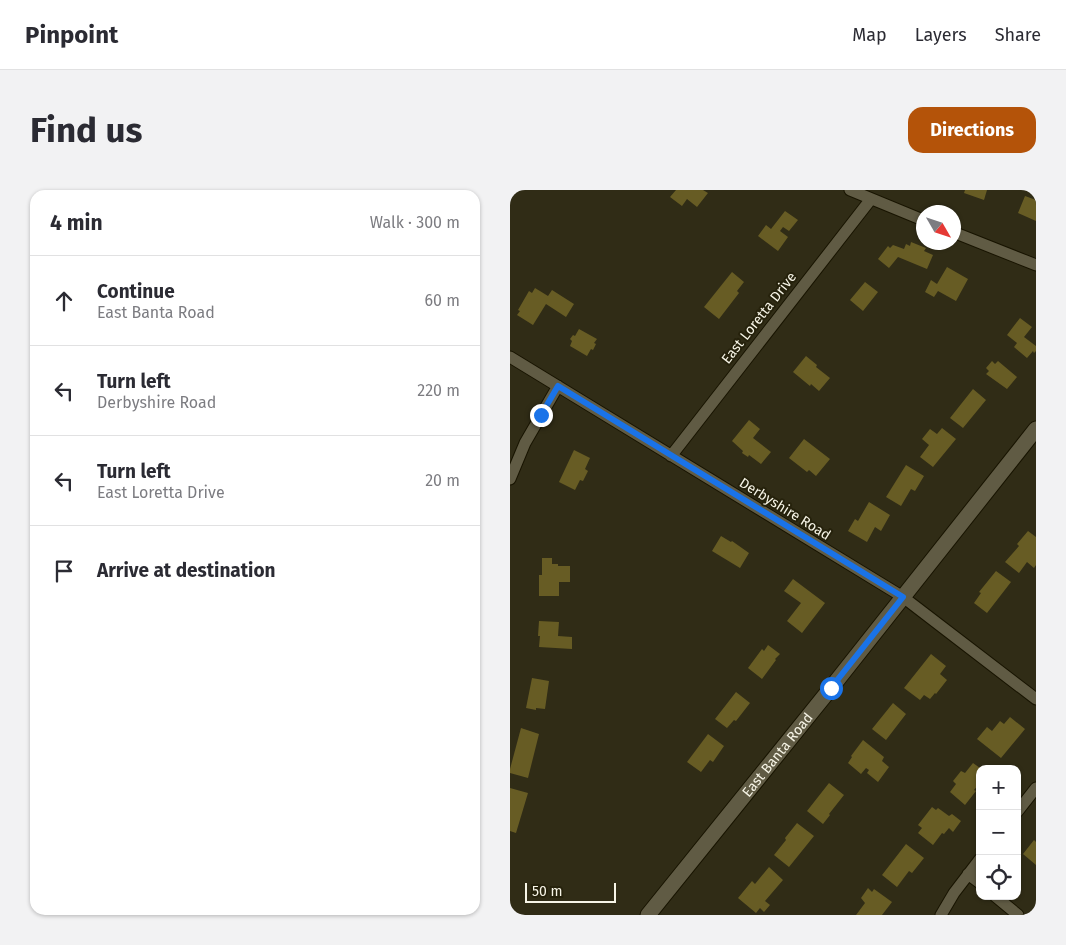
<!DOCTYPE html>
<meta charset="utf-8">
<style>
:root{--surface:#fff;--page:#f2f2f3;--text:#2b2b33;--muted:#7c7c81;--line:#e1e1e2;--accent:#b45309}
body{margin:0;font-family:"Fira Sans",sans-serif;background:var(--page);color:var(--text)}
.controls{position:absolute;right:15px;bottom:15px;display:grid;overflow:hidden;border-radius:10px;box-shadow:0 1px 4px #0004}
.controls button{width:45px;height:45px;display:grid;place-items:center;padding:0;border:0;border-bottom:1px solid var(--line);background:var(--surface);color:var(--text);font:25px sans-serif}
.compass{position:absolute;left:406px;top:15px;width:45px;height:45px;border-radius:50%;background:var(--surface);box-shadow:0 1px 4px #0004;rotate:129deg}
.scale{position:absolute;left:15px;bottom:12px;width:91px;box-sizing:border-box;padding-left:5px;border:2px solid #f7f5e7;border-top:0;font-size:14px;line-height:18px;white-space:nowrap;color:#f7f5e7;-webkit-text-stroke:4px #26220c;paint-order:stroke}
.stop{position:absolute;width:15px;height:15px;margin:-11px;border:4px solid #1a73e8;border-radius:50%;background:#fff}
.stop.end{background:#1a73e8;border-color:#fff;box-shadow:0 1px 5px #0008}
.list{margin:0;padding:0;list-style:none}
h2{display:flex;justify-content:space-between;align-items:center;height:65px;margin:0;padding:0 20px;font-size:21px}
h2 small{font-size:16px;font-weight:400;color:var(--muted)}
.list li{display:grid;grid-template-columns:32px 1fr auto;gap:15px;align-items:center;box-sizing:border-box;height:90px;padding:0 20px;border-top:1px solid var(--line)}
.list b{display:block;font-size:19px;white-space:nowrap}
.list p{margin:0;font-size:16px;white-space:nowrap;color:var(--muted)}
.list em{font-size:16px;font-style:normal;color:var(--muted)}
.icon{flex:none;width:28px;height:28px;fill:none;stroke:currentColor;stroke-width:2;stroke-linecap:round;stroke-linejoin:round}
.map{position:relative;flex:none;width:526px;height:725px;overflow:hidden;border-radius:15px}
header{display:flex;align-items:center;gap:30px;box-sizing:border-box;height:70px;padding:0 25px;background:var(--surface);border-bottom:1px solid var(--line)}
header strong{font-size:24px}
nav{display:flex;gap:28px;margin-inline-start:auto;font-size:18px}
.intro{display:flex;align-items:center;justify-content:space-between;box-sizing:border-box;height:120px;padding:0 30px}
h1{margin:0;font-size:35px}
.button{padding:12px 22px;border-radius:15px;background:var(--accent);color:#fff;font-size:18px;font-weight:700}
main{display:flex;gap:30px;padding:0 30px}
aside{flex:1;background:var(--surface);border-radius:15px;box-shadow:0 1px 4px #0004}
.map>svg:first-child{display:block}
</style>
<header>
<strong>Pinpoint</strong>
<nav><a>Map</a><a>Layers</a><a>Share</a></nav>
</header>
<div class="intro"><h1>Find us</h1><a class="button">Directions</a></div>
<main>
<aside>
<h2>4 min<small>Walk · 300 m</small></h2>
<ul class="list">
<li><svg class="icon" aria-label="ahead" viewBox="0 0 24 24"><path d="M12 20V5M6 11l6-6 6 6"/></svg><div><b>Continue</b><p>East Banta Road</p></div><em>60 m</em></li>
<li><svg class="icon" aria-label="left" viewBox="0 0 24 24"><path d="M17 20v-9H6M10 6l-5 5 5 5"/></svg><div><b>Turn left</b><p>Derbyshire Road</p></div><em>220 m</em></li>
<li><svg class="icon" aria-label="left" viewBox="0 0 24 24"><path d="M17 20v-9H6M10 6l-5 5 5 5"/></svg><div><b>Turn left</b><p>East Loretta Drive</p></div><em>20 m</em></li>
<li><svg class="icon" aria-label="arrive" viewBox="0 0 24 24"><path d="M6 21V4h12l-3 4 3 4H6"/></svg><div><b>Arrive at destination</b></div></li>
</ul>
</aside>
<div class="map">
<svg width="526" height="725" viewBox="0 0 526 725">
<rect width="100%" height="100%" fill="#302c16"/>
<!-- building -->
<path fill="#675c24" d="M166,0H193L198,3L187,17L177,9L172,16L160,7Z
M455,0H477L474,10L454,3Z
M515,6L526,10V31L508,23Z
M275,21L288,30L279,41L273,37L270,41L278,47L268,61L248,46L256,35L261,39Z
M401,52L416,58L414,61L423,65L417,79L388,67L379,78L368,69L378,56L380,58L383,55L394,59L396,54L400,56Z
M437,77L458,89L446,111L428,101L424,107L415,102L421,90L427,94Z
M222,82L234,92L227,101L229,103L209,129L194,117Z
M355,92L368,102L353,121L340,110Z
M25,98L38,106L42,100L64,114L56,127L36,114L23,135L7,125L10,121L8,120L19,101L22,103Z
M510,128L522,137L514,147L526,156V161L524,163L523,161L517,168L504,157L507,153L497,145Z
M69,139L87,149L84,153L86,154L83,160L81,159L77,166L60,156L62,151L60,149L63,145L65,146Z
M296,166L307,175L306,177L320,188L309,201L301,194L300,196L283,182Z
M482,171L485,174L488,171L507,187L497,199L476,184L479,181L476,178Z
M463,199L476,210L453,238L440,228Z
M239,230L250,239L243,248L261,262L251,274L239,265L238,267L232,263L233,261L222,251Z
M432,238L446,249L423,277L410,267L419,255L412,249L420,239L427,244Z
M294,249L320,269L306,286L299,280L297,282L279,268Z
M64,260L80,268L75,279L78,281L73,291L70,290L65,300L49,292Z
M396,275L414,286L405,301L401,299L391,316L376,307Z
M359,312L380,325L371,341L365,337L357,352L338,341L345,329L348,331Z
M518,341L526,347V375L524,378L517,372L509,383L495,372L509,356L507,354Z
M211,346L221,352L222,351L239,363L230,378L202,361Z
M32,368H42V374H48V376H60V392H49V406H29V385H32Z
M486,381L501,392L477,423L464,413L471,403L469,402Z
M283,389L315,413L292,443L277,431L291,413L274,401Z
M29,431L49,432L48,446L62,447V459L29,457L30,446H28Z
M258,455L270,464L265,469L266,470L252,489L238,478L252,459L254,461Z
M421,464L436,476L430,484L437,490L426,504L425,503L420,509L414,505L410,510L394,498Z
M22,488L39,491L35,519L26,518V520L16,518Z
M226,502L240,513L226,531L224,530L217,538L205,529Z
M383,513L396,524L376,550L362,539Z
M500,527L515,539L491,568L467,549L477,537L482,541L490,531L494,534Z
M11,538L29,544L18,588L0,583V579Z
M198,544L214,556L203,572L200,570L191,582L177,572Z
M353,550L374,567L372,571L379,577L368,592L357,583L359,580L356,578L351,584L338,573L342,567L341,566Z
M463,573L470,578V593L464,600L466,601L455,615L440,602L446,594L443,591L451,581L455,583Z
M319,593L334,605L319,624L320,625L313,634L297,621Z
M0,598L18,603L6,643L0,641Z
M422,617L426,620L428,618L439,626L442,624L451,631L443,642L439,638L434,644L432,643L423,655L408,643L412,638L408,635Z
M287,633L304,646L279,677L264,665L276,650L275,648Z
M524,650L526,652V675L513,664Z
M396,654L414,668L402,683L399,681L387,697L372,685Z
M259,677L273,690L255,711L260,715L254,722L250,718L246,723L228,708L242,691L245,694Z
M358,698L362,702L364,699L382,712L372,725H346L355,713L351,708Z"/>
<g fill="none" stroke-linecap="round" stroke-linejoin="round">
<!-- street casing -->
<g stroke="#181401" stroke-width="13">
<path id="street" d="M340,0L413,30
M443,42L526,75
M0,167L393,407L526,509
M161,266L361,9
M0,289L15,253L48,196
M507,622L526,598
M458,684L470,693
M485,706L508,725
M431,725L444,703L470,669"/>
</g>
<!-- secondary casing -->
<g stroke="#181401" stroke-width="17">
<g id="secondary">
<path id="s1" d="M138,725L321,498L526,239"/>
</g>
</g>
<!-- street -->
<use href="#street" stroke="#605b44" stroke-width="11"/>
<!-- secondary -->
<use href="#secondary" stroke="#605b44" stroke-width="15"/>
</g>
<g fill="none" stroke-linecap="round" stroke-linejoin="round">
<!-- route -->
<path stroke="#1a73e8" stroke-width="6" d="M31,225L48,196L393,407L321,498"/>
</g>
<g text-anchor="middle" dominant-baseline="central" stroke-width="4" stroke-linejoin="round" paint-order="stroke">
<!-- street labels -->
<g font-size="14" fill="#f7f5e7" stroke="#26220c">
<text transform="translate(249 128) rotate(-52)">East Loretta Drive</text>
<text transform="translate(275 319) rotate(32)">Derbyshire Road</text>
<text stroke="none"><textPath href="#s1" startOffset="206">East Banta Road</textPath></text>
</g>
</g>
</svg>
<div class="controls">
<button>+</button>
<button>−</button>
<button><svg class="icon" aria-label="locate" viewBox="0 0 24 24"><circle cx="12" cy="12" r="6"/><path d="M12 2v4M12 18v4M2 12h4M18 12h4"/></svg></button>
</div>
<svg class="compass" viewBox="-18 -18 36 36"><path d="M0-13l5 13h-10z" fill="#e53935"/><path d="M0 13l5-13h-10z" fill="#7c7c81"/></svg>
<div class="scale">50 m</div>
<div class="stop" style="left:321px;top:498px"></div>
<div class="stop end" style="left:31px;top:225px"></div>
</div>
</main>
